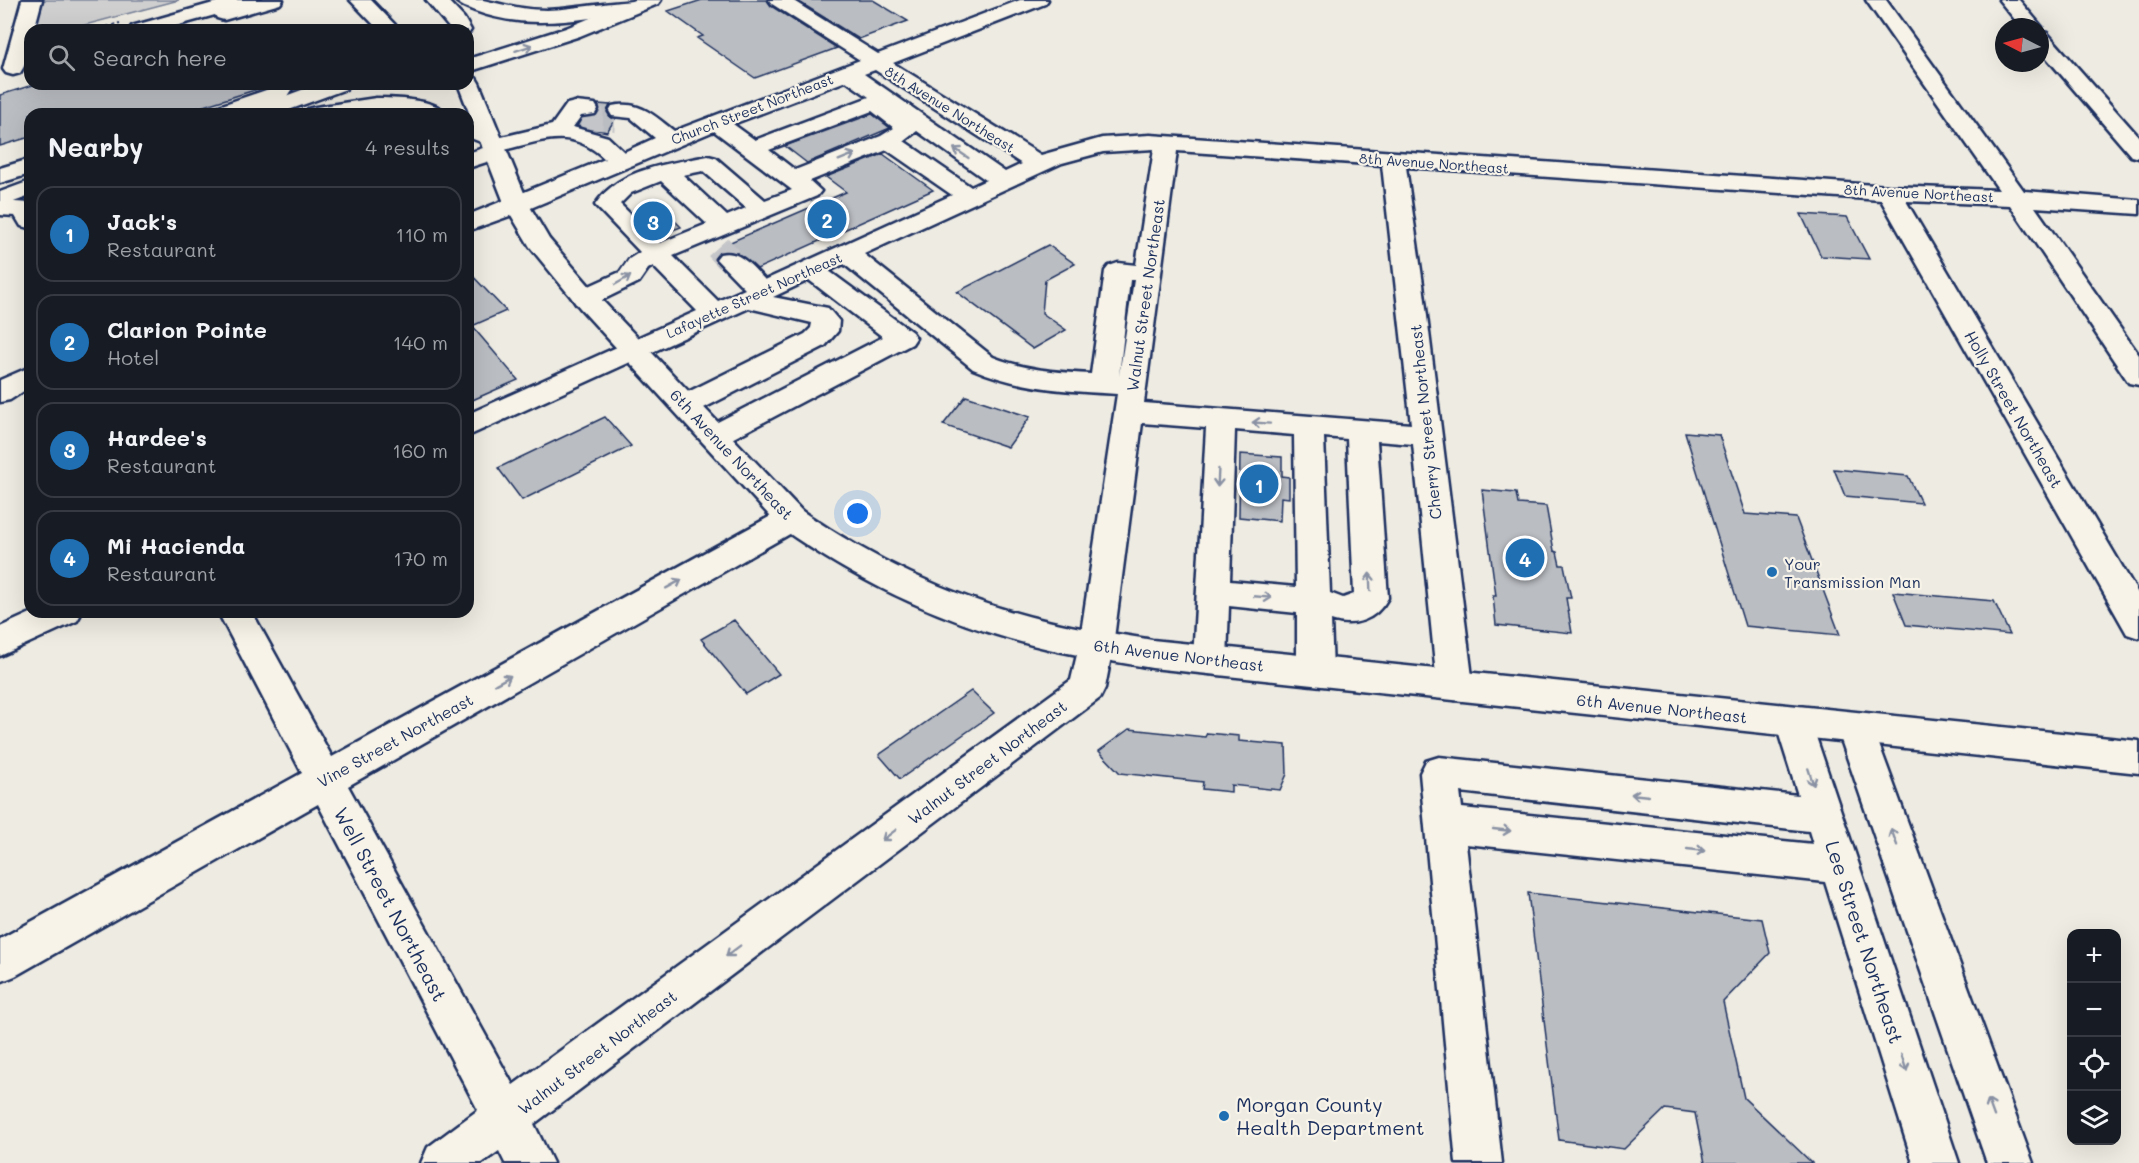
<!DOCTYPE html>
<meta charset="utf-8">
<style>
:root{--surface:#171b24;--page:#20242c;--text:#f1f3f6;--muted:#9ea1a6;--line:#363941;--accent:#1f6fb2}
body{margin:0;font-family:Mali,sans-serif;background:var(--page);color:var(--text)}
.controls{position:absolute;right:18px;bottom:18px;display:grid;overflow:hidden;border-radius:12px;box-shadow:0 6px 24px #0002}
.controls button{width:54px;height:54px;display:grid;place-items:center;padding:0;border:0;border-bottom:2px solid var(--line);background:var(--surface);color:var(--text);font:30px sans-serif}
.compass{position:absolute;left:1995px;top:18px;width:54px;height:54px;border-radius:50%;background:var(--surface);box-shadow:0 6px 24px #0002;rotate:276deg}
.you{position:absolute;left:858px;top:514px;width:21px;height:21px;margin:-15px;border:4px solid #fff;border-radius:50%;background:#1a73e8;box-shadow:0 0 0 9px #1a73e833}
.badge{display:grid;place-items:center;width:39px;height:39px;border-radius:50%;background:var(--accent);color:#fff;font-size:20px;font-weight:700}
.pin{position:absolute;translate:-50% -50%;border:3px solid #fff;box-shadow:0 2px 6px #0006}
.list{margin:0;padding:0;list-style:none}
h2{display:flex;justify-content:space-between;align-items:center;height:78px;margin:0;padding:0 24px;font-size:26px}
h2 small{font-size:20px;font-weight:400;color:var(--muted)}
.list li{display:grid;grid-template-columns:39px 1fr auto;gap:18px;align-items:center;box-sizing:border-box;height:96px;margin:0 12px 12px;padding:0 12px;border:2px solid var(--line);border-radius:18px}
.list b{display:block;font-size:22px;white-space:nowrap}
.list p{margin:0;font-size:20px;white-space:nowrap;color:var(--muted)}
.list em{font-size:20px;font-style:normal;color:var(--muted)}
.icon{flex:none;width:33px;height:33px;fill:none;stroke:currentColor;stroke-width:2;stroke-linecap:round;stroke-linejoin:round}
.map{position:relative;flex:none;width:2139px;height:1163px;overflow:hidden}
.search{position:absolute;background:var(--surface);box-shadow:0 6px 24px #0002;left:24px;top:24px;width:450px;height:66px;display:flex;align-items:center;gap:15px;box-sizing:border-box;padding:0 21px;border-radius:18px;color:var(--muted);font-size:22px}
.panel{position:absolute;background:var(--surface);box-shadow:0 6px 24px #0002;left:24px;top:108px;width:450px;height:510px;border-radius:18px}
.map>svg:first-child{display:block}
</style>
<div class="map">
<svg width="2139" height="1163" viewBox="0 0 2139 1163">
<rect width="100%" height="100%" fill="#eeebe2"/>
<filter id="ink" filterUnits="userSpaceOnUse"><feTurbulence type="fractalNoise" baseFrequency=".0167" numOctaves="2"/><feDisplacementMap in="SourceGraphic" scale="12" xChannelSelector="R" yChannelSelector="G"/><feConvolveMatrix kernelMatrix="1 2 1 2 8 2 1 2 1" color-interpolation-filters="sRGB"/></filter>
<g filter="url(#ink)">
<!-- green -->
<path fill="#cfcfcf" stroke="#757f96" stroke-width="1.5" d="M41,0H179L66,30H33Z"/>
<!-- building -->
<path fill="#babdc2" stroke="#1b2f5e" stroke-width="1.5" d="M702,0H767L771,6L837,48L755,78L697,38L703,36L668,11Z
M796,0H873L908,21L859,39Z
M36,84H257L258,89L178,114H30V137L0,146V95Z
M598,104L610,105L607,112L610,117L615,119L607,132L577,126L582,118L597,115L600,110Z
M872,114L890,128L807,163L785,146Z
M883,154L933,190L757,269L726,244L846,192L826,177Z
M657,203L681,227L657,236L632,212Z
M1801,214L1847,217L1869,259L1821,256Z
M1048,245L1075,264L1045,280L1042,313L1066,330L1033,349L957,292Z
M468,271L506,311L472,326L518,380L468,402Z
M966,396L1030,417L1008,447L943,425Z
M605,417L631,446L522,500L498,468Z
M1685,432L1719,435L1745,514L1796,518L1840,635L1745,626Z
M1240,454L1282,457V476L1289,477V498L1281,497L1280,521L1239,517Z
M1834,469L1908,476L1921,503L1845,496Z
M1482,490L1516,493L1518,504L1546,506L1554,551L1557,552L1560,565H1564L1571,598H1566L1572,633L1496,625L1493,596H1496Z
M1893,592L1994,601L2010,635L1906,625Z
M734,620L779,674L746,694L701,639Z
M971,691L994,713L900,779L879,755Z
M1129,729L1205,737L1207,733L1239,736V741L1286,745L1287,774L1280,790L1231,785V792L1202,789L1203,782L1120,773L1099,751Z
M1528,893L1762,919L1770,953L1723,1002L1744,1098L1812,1163H1705L1695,1113L1665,1109L1624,1149L1559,1140Z"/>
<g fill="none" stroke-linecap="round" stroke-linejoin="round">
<!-- minor-tunnel-far1 -->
<path stroke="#c4c5c8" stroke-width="22" stroke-dasharray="22 10" stroke-linecap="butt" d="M581,118L615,120"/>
<!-- minor-tunnel -->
<path stroke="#c4c5c8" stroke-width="27" stroke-dasharray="27 14" stroke-linecap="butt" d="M718,247L729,259"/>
<!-- minor casing -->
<g stroke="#1b2f5e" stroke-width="5">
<path id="minor" d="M22,0H42L34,30H30C30,44 29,61 20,73L13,75L6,73L3,69Z
M224,0H283L280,4L224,20L217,18L215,15L161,30H129L132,26Z
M634,0H661L658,4L580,36L468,72V59L566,28Z
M769,0H792L878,54L1020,0H1048L1045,4L893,63L1041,155L1102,138L1150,135L1889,186L1999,190L1866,0H1886L2024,191L2139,200V214L2035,207L2139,355V385L2129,383L2010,205L1906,201L2139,595V638L2127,634L1881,200L1406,167L1423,284L1473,685L1468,695L1455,700L1442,695L1437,685L1413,444L1377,441L1388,598C1376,620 1354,628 1331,620L1333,670L1327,680L1315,684L1303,680L1297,670V613L1229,606L1227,660L1222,670L1210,674L1198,670L1193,660L1206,428L1142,423L1113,646L1105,688L1100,698L534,1124L553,1163H505L499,1151L482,1163H421L428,1147L478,1110L318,804L15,976L0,982V939L302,773L218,612H252L332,757L780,511L791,507L802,511L807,519L802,527L348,786L513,1085L1071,680L1079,646L1117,394C1067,391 1020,389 973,369L844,264L829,271L912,332L916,338L912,344L724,443L714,446L704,443L699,436L704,429L883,337L809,280L773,297L828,308L839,321L838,331L825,346L696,412L686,415L676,412L672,405L676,398L805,334L811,328L812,323L749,308L468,436V414L697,311L653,266L648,269L639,282L594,304L585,306L576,304L572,298L576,292L620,272L629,259L640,252L595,205C619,168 668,164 708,156L716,158L765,200L792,190L714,131L526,210L468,231V215L605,159C571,127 545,140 504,150L502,157L468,168V153L483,148L482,146L485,141L552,125L567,104L575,102L595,104L598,109L595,114L581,116L573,127L608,137L624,152L655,138L631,118L612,116L609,111L612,106C639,100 654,115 674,131L860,60L772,4ZM875,70L1022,164L1005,172L864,74ZM846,81L869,97L755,140L733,124ZM872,111L894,128L881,136L795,170L769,150ZM917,131L986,180L971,187L904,141ZM1154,149L1136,265L1118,263L1109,266L1105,271L1091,374C1057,372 1025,370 993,357L864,254L1062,163L1103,152ZM887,150L952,195L765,280C752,267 740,249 720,254L716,259L745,289L718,301L673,256L817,196L821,191L810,181ZM1177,151L1382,165L1411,424L1144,403ZM703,171L746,208L727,216L683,175ZM661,181L707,224L660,243L620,204L631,193ZM1130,280H1134L1119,376ZM1235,430L1294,435L1296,587L1230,581ZM1324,437L1347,439L1354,594L1343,598L1330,593Z
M1999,0H2019L2042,27L2040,30V27H2021Z
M2040,31L2047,33L2139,137V158L2131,156L2040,50Z
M273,84H295L285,99L239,114H207L210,109L269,89Z
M30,159V174L0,183V168Z
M0,201L30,203V228L21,226L15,216L0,215Z
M30,367V387L10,400L0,402V380Z
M33,612H82L77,621L0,656V627Z
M1793,707L1806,711L1811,722L1959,1163H1913L1825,882L1466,844L1502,1163H1456L1420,773L1426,761L1439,757L1798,795L1775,722L1780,711ZM1460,792L1809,831L1813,844L1462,808Z
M1855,713L1868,717L1873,728L2033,1163H1987L1837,728L1842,717Z"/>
</g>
<!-- major casing -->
<g stroke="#1b2f5e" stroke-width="5">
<path id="major" d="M468,77L476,78L479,83L529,205L549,239L598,296L802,511C878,563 963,602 1052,622C1085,630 1119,634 1152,640L2139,741V773L1152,668C1119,662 1086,657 1053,650C955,628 861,585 780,527L580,308L530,247L505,205L458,84H468Z"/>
</g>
<!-- highway casing -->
<g stroke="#1b2f5e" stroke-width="5">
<path id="highway" d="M350,0H371L400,30H379Z
M426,0H447L464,18L471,30L468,34V30H451Z
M455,0C464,0 475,0 483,0C505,5 524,10 547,10C575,9 620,0 644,1L647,5L644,9L637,11C584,19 527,31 475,11C468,8 460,6 455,0Z
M318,84H349L346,89L278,114H247L250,109Z
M376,98C394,98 437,99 447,114H415L391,111L305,114L308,109L316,107Z
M468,122L499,134L502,139L499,144L491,146L468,137Z
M30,181V196L0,207V192Z"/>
</g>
<!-- path -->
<path stroke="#1b2f5e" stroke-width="2" stroke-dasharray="3 3" stroke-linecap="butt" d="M95,30L120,23"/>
<!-- minor -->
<use href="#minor" fill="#f7f3e8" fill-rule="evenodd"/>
<!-- major -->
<use href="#major" fill="#f7f3e8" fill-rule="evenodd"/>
<!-- highway -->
<use href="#highway" fill="#f7f3e8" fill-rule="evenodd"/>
</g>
<!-- one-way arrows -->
<defs><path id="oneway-shaft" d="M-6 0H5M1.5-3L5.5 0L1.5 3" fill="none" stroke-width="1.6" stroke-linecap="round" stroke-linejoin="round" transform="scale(1.5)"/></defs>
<g stroke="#8991a3">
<use href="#oneway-shaft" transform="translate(524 48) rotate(-18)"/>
<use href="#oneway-shaft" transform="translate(961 153) rotate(-146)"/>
<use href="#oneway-shaft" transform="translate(847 157) rotate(-22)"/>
<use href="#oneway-shaft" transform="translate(623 280) rotate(-30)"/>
<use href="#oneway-shaft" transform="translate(1261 423) rotate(-176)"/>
<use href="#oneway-shaft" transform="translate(1218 478) rotate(93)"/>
<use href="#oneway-shaft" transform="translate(1370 582) rotate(-92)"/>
<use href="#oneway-shaft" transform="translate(674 584) rotate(-29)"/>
<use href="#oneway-shaft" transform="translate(1263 597) rotate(5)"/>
<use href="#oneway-shaft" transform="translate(503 680) rotate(-29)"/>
<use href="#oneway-shaft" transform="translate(1811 777) rotate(72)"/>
<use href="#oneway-shaft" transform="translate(1640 795) rotate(-174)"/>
<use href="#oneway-shaft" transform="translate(1502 830) rotate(6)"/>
<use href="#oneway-shaft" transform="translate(889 835) rotate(143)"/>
<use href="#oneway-shaft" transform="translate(1894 837) rotate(-110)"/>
<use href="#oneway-shaft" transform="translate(1696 850) rotate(6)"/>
<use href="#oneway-shaft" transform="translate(733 951) rotate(143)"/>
<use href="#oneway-shaft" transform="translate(1904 1063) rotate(72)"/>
<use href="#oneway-shaft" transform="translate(1991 1108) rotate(-110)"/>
</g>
</g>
<!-- markers -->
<g fill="#1f6fb2" stroke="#f7f3e8" stroke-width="2">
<circle cx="1772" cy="572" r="6"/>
<circle cx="1224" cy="1116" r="6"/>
</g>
<g text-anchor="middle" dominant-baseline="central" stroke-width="4.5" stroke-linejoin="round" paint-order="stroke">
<!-- far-street labels -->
<g font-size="14" fill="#1b2f5e" stroke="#f7f3e8">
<text transform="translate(752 109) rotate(-21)">Church Street Northeast</text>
<text transform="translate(950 109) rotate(32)">8th Avenue Northeast</text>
<text transform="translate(1434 163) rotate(4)">8th Avenue Northeast</text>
<text transform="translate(1919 193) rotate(3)">8th Avenue Northeast</text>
<text transform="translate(754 295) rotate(-24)">Lafayette Street Northeast</text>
</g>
<!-- street labels -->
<g font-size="16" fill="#1b2f5e" stroke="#f7f3e8">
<text transform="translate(1145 295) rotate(-82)">Walnut Street Northeast</text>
<text transform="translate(2014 409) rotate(60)">Holly Street Northeast</text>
<text transform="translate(1425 422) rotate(-96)">Cherry Street Northeast</text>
<text transform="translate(732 454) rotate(47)">6th Avenue Northeast</text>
<text transform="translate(1179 655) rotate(7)">6th Avenue Northeast</text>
<text transform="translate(1662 708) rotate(6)">6th Avenue Northeast</text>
<text transform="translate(395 740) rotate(-29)">Vine Street Northeast</text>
<text transform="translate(987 762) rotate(-37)">Walnut Street Northeast</text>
<text transform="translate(597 1052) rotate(-37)">Walnut Street Northeast</text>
</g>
<!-- poi labels -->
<g font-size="16" fill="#1b2f5e" stroke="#f7f3e8" text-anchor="start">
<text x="1784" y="563">Your<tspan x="1784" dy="18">Transmission Man</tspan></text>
</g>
<!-- near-street labels -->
<g font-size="20" fill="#1b2f5e" stroke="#f7f3e8">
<text transform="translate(391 904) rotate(62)">Well Street Northeast</text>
<text transform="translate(1865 942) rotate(72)">Lee Street Northeast</text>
</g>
<!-- near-poi labels -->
<g font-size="20" fill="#1b2f5e" stroke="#f7f3e8" text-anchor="start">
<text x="1236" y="1104">Morgan County<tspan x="1236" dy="23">Health Department</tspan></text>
</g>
</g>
</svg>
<div class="controls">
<button>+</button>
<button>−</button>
<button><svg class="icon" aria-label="locate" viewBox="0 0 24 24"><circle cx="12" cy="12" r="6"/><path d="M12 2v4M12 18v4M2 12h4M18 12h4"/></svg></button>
<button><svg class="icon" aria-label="layers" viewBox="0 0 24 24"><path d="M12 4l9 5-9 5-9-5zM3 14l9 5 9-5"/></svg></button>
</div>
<svg class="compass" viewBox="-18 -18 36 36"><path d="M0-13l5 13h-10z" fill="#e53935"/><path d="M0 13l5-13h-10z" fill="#9ea1a6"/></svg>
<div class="you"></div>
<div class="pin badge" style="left:1259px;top:484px">1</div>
<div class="pin badge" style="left:827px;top:219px">2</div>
<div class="pin badge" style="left:653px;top:221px">3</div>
<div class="pin badge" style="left:1525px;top:558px">4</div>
<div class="search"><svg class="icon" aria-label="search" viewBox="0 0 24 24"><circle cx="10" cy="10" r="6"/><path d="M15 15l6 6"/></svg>Search here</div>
<section class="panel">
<h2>Nearby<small>4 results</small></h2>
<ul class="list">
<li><span class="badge">1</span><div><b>Jack's</b><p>Restaurant</p></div><em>110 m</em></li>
<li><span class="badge">2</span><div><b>Clarion Pointe</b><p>Hotel</p></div><em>140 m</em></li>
<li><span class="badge">3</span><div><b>Hardee's</b><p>Restaurant</p></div><em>160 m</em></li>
<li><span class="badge">4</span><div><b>Mi Hacienda</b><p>Restaurant</p></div><em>170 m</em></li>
</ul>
</section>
</div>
